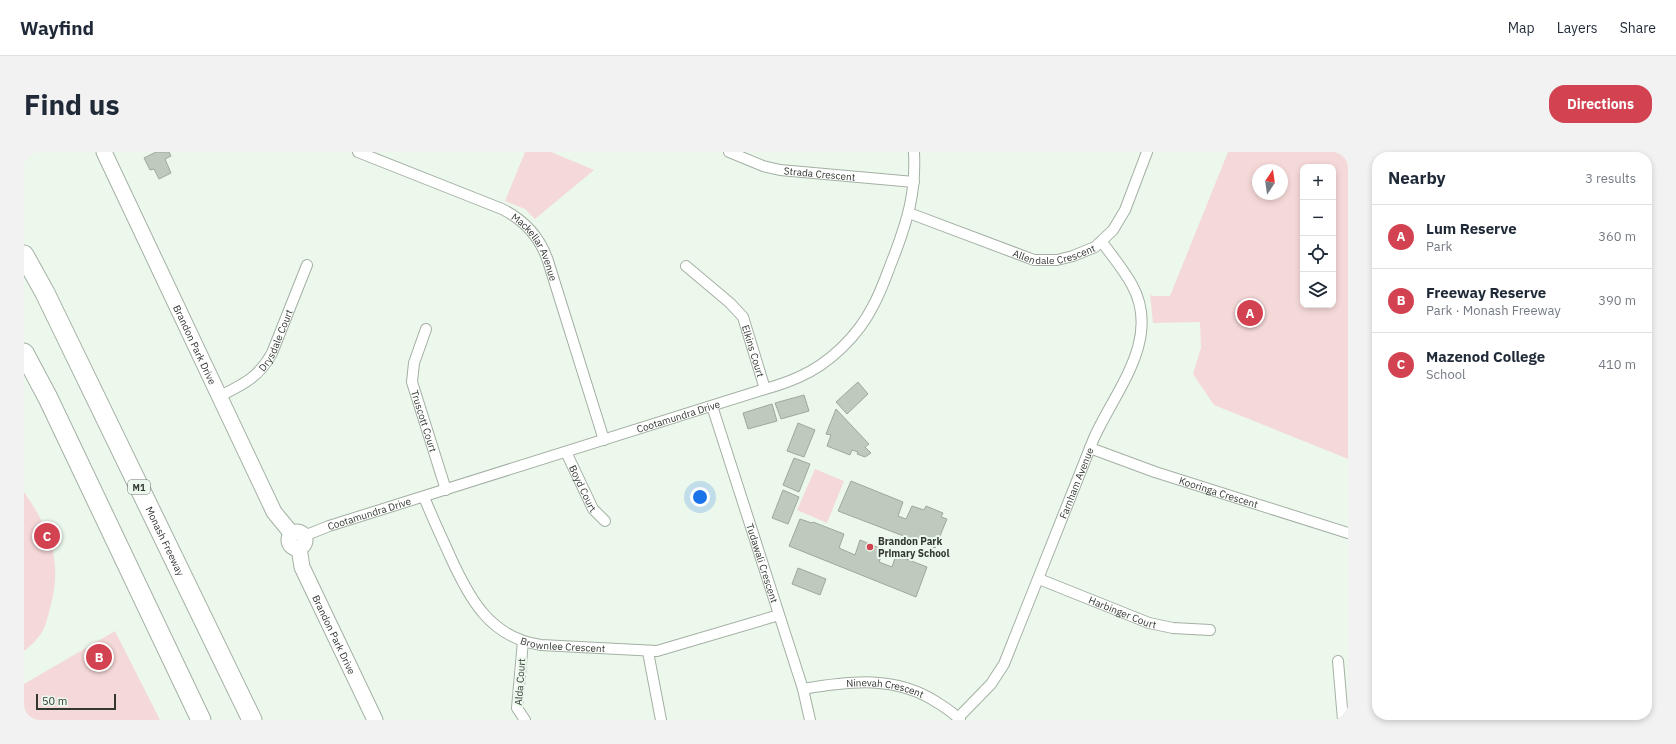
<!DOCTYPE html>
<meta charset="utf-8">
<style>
:root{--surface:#fff;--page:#f2f2f3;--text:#1f2937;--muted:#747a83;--line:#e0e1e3;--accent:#d24250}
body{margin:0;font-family:"IBM Plex Sans",sans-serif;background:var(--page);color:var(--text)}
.controls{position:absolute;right:12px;top:12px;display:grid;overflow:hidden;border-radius:8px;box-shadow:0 2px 6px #0003}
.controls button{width:36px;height:36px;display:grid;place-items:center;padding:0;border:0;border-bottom:1px solid var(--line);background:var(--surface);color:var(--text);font:20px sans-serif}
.compass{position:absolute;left:1228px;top:12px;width:36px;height:36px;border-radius:50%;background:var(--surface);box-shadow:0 2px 6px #0003;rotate:13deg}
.scale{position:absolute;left:12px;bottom:10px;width:80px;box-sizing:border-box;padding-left:4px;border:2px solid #323732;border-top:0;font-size:11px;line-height:14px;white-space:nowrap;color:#323732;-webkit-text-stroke:3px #ebf8eb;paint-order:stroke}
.you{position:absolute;left:676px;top:345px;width:14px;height:14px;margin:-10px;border:3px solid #fff;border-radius:50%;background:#1a73e8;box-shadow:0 0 0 6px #1a73e833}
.badge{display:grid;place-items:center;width:26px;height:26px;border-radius:50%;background:var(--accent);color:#fff;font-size:13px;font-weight:700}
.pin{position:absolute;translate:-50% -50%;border:2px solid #fff;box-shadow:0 1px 4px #0006}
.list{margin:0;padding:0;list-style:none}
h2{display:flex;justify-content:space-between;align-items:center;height:52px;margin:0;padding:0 16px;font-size:17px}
h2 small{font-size:13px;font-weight:400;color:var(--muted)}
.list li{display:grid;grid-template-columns:26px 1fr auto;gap:12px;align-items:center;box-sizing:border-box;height:64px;padding:0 16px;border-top:1px solid var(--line)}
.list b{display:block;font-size:15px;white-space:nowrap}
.list p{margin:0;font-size:13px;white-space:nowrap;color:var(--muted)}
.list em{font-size:13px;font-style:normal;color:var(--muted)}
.icon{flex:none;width:22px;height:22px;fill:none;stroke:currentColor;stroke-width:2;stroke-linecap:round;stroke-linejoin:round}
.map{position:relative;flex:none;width:1324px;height:568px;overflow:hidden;border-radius:16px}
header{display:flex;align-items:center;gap:24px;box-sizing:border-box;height:56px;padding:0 20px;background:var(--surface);border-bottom:1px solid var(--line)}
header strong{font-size:19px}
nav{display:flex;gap:22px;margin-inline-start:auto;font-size:14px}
.intro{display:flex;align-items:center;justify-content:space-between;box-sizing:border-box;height:96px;padding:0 24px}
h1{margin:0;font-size:28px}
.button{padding:10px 18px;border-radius:16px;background:var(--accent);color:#fff;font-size:14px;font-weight:700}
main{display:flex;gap:24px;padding:0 24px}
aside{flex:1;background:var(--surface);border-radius:16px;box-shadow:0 2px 6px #0003}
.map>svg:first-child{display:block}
</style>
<header>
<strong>Wayfind</strong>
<nav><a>Map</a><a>Layers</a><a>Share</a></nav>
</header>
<div class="intro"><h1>Find us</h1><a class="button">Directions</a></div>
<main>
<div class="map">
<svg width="1324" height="568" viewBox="0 0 1324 568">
<rect width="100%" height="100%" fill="#ebf8eb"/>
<!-- green -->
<path fill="#f5d9d8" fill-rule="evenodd" d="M501,0H527L570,18L511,67L501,57L481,49Z
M1204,0H1324V307L1190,253L1169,222L1177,196L1176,170L1129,171L1126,142L1128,144H1146ZM1279,15H1309V153H1279ZM1234,18H1258V42H1234Z
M791,317L820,329L803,371L773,358Z
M0,340C27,379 39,410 26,456C21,477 18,485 0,499Z
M91,479L136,568H0V532Z"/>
<!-- building -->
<path fill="#becabe" stroke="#9da99d" d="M132,0H145L147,4L141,7L147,21L135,27L130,17L126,18L120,6Z
M834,230L844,242L823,262L812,250Z
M780,243L785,259L757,267L751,251Z
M748,252L753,269L724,277L719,261Z
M812,257L845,292L841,295L847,301L841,305L833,302L834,300L828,298L826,303L803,294L807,283L802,282Z
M774,271L791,278L780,305L763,299Z
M770,306L786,312L775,340L759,333Z
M827,329L879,350L874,364L882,367L888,354L900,358L902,354L919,361L917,365L923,367L911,396L814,359Z
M759,338L775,345L764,372L748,366Z
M776,367L788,371L789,370L820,382L815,396L831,403L836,388L860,398L855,410L868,415L872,403L903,415L892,445L765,394Z
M774,416L802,427L796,443L768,432Z"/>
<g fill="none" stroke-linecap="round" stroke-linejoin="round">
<!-- street casing -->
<g stroke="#a4b0a3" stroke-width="12">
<g id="street">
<path id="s1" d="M334,0L478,57C500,68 516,85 524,109L580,288"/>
<path id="s2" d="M705,0L739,14L756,18L890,30"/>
<path id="s3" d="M885,61L1010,108H1033L1049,104L1071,95L1089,78L1101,58L1123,0"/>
<path id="s4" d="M662,114L706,151L719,165L741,237"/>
<path id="s5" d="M402,177L390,211L388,230L422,338"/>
<path id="s6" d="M196,244C220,232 235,225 248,201L283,113"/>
<path id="s7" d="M688,254L779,537L786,568"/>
<path id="s8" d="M1066,296L1131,320L1324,381"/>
<path id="s9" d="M542,300L569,357L581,369"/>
<path id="s10" d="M400,345C408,365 417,384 426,404C445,446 466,486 517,493L633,499L755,463"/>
<path id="s11" d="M280,384L305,374L741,237C752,234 764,230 775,225C805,212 834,184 849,154C858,138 863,121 870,104C884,67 892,40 890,0"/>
<path id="s12" d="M1015,427L1125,471L1149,476L1186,478"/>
<path d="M499,489L493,556L501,568"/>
<path d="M624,500L637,568"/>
<path d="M1314,509L1319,568"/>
<path id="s13" d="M779,537C826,529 872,523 914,551C922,556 930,561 936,568"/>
<path id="s14" d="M934,566L967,532L980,512L1070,286C1091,239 1138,187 1108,133C1100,118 1088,104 1078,90"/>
</g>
</g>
<!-- secondary casing -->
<g stroke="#a4b0a3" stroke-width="17">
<g id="secondary">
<path id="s15" d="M80,0L250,360L268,382"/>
<circle cx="273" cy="388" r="8"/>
<path id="s16" d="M275,396L278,415L351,568"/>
</g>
</g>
<!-- highway casing -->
<g stroke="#a4b0a3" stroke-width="21">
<g id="highway">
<path id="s17" d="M0,103L21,141L228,568"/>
<path d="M0,201L24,246L177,568"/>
</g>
</g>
<!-- street -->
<use href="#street" stroke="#fff" stroke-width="10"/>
<!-- secondary -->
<use href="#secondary" stroke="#fff" stroke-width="15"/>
<!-- highway -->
<use href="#highway" stroke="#fff" stroke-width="19"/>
</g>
<!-- markers -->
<circle fill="#d24250" stroke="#ebf8eb" stroke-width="1.5" cx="846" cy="395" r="4"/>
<g text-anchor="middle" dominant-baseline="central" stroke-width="4" stroke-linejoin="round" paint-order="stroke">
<!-- shield labels -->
<rect fill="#ebf8eb" stroke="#6a716a" stroke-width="1" x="104" y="328" width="22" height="14" rx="3"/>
<g font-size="9" font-weight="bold" fill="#323732">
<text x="115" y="335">M1</text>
</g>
<!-- street labels -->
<g font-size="10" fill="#323732" stroke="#ebf8eb">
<text stroke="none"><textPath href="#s2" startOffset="94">Strada Crescent</textPath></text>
<text stroke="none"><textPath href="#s3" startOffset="154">Allendale Crescent</textPath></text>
<text stroke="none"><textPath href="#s1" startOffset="207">Mackellar Avenue</textPath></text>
<text stroke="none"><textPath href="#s6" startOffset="82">Drysdale Court</textPath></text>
<text stroke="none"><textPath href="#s15" startOffset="213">Brandon Park Drive</textPath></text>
<text stroke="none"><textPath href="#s4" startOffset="112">Elkins Court</textPath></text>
<text stroke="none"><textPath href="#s11" startOffset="393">Cootamundra Drive</textPath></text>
<text stroke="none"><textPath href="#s5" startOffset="96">Truscott Court</textPath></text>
<text stroke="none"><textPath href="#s14" startOffset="266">Farnham Avenue</textPath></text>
<text stroke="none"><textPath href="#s9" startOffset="40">Boyd Court</textPath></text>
<text stroke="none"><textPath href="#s8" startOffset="136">Kooringa Crescent</textPath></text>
<text stroke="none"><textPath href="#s11" startOffset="69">Cootamundra Drive</textPath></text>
<text stroke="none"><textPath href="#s17" startOffset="319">Monash Freeway</textPath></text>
<text stroke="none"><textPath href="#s7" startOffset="165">Tudawali Crescent</textPath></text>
<text stroke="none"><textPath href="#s12" startOffset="90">Harbinger Court</textPath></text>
<text stroke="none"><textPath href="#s16" startOffset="94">Brandon Park Drive</textPath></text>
<text stroke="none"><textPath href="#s10" startOffset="220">Brownlee Crescent</textPath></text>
<text transform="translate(496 530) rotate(-86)">Alda Court</text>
<text stroke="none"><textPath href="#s13" startOffset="83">Ninevah Crescent</textPath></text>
</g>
<!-- poi labels -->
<g font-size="10" font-weight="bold" fill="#323732" stroke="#ebf8eb" text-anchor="start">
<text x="854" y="389">Brandon Park<tspan x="854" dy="12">Primary School</tspan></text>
</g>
</g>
</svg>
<div class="controls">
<button>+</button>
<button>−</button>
<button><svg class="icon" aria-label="locate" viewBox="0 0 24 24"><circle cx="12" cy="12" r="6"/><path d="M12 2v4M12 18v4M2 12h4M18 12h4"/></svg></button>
<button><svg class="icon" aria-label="layers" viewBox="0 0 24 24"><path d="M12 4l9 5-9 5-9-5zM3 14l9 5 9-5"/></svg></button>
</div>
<svg class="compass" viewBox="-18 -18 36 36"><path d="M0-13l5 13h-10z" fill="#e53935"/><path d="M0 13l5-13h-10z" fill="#747a83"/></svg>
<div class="scale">50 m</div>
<div class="you"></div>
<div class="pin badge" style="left:1226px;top:161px">A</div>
<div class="pin badge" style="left:75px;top:505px">B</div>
<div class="pin badge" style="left:23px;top:384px">C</div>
</div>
<aside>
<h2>Nearby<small>3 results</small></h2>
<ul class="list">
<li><span class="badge">A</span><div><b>Lum Reserve</b><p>Park</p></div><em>360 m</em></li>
<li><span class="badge">B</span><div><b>Freeway Reserve</b><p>Park · Monash Freeway</p></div><em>390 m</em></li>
<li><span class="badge">C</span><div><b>Mazenod College</b><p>School</p></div><em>410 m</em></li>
</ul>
</aside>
</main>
